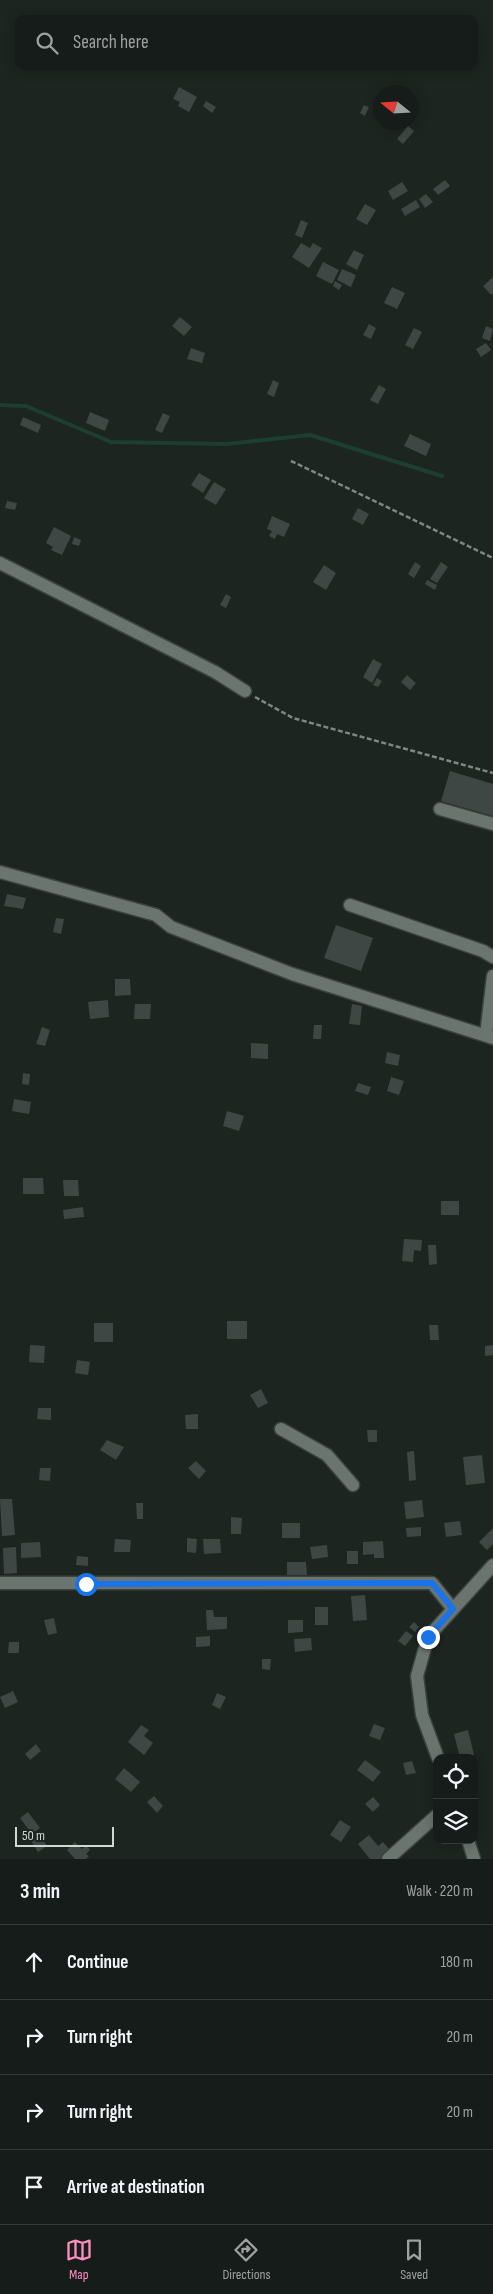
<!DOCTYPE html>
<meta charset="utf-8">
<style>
:root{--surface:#161c19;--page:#1f2522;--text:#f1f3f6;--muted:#9ea1a2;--line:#353a38;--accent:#fd8ebf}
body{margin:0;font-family:"Sofia Sans Condensed",sans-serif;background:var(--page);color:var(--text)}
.controls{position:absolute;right:15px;bottom:15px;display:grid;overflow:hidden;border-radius:10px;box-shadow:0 2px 12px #0003}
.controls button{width:45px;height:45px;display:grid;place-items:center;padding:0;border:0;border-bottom:1px solid var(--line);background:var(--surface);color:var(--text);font:25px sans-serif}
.compass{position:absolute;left:373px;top:85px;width:45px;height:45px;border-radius:50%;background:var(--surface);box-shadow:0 2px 12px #0003;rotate:288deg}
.scale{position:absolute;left:15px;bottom:12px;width:99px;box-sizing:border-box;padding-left:5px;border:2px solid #d1d7d4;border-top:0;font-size:14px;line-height:18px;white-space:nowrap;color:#d1d7d4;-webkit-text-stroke:4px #1d2521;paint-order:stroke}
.stop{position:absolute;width:15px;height:15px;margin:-11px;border:4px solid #1a73e8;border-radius:50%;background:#fff}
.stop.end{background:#1a73e8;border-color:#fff;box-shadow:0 1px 5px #0008}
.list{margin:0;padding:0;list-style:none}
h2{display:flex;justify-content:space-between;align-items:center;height:65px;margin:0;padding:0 20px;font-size:21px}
h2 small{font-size:16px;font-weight:400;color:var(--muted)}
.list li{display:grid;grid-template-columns:32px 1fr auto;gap:15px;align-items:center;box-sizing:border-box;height:75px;padding:0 20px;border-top:1px solid var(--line)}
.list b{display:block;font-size:19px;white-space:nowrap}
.list em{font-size:16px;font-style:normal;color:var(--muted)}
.icon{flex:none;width:28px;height:28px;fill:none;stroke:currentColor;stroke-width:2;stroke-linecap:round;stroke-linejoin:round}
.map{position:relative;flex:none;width:493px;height:1859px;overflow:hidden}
.search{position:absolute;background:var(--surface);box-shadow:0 2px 12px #0003;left:15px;right:15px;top:15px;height:55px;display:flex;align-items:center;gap:12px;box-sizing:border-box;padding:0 18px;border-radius:10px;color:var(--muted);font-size:19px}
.sheet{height:365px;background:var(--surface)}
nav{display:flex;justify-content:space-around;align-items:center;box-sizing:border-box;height:70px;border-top:1px solid var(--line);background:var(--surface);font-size:14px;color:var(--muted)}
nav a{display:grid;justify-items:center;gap:2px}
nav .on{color:var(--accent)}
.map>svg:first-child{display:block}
</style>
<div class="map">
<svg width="493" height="1859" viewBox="0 0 493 1859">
<rect width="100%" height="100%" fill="#1d2521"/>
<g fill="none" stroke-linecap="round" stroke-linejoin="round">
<!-- stream -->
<path stroke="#1c3f30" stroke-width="4" d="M0,405L26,406L111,442L227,444L310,435L442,476"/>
</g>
<!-- building -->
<path fill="#3e4743" d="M179,87L197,97L189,112L178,106L180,102L173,99Z
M206,101L216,107L212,113L203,106Z
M364,105L369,107L365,116L360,113Z
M408,126L414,131L403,144L397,139Z
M445,180L450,186L438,195L433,189Z
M402,182L408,191L393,200L388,191Z
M426,194L433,202L425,208L419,199Z
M416,200L420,207L405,216L401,209Z
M365,204L376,210L367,225L356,219Z
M301,220L308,223L302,238L295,235Z
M301,243L310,248L313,243L322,248L309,268L292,257Z
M354,250L364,255L357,270L346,264Z
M323,262L339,270L332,284L316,276Z
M342,269L356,275L351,287L337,280Z
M493,277V293L491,295L483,286Z
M335,281L342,285L339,290L333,286Z
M392,287L405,293L397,309L384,303Z
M180,317L192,327L184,336L172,326Z
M369,324L376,328L371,339L363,335Z
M486,326L493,329L490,341L482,338Z
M414,328L422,332L413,349L405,345Z
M486,343L491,350L481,357L476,349Z
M191,348L205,353L202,363L187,359Z
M273,380L279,383L274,397L267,394Z
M379,385L386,389L378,404L370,400Z
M90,412L109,420L105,431L86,423Z
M163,413L170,416L162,433L155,430Z
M23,417L41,425L38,433L20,425Z
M410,434L431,444L426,456L404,446Z
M199,473L211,480L203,493L191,485Z
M214,482L226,489L216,505L204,498Z
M7,501L17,503L15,510L5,508Z
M358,508L369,514L363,525L352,519Z
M272,516L290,524L284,537L277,534L275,539L269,536L272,531L267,529Z
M54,527L71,536L62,555L51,550L53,547L46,543Z
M74,537L81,540L79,546L72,544Z
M415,562L421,566L414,578L408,574Z
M441,562L448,567L437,583L430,579Z
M324,565L336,573L326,590L313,582Z
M427,580L437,585L435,590L425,584Z
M226,594L231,597L226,608L220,605Z
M373,659L382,664L372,683L363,677Z
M407,675L416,683L410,690L401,682Z
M377,678L382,681L378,687L373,685Z
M450,771L493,784V816L441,801Z
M7,894L26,898L23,909L4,906Z
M56,918L64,919L61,934L53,932Z
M336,925L373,938L361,971L324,958Z
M115,979H130L131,995L115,996Z
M108,1000L109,1017L90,1019L88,1002Z
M135,1004H151L150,1019H134Z
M352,1004L362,1006L360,1025L349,1024Z
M314,1025H322L321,1039H313Z
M42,1027L50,1030L45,1046L36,1044Z
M251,1043L268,1044V1059L251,1058Z
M387,1052L400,1055L398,1066L385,1063Z
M23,1073L30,1074L29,1085L22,1084Z
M391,1077L404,1081L399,1095L387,1091Z
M358,1083L371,1087L368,1095L355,1091Z
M14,1099L31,1102L29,1114L12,1111Z
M227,1111L244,1116L239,1131L223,1126Z
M23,1178H43L44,1194H23Z
M63,1180H78L79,1196H64Z
M441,1201H459V1215H441Z
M83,1207L84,1217L64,1219L63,1210Z
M404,1239L422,1240L421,1251L414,1250L413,1262L402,1261Z
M428,1245H436L437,1264L429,1265Z
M227,1321H247V1339H227Z
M94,1323H113V1342H94Z
M429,1325H438L439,1340H430Z
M30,1345L45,1346L44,1363L29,1362Z
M493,1345V1355L485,1356V1346Z
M77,1360L90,1362L88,1375L75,1373Z
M261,1389L268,1403L258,1408L250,1395Z
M38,1408H51V1420L37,1419Z
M198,1414V1429H186L185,1415Z
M367,1430H377V1442H368Z
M107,1440L124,1447L116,1460L100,1450Z
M414,1451L416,1480L409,1481L407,1452Z
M482,1455L485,1483L466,1485L463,1457Z
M196,1461L206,1471L199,1479L188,1468Z
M40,1468H51L50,1481L39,1480Z
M0,1499H12L15,1535L2,1536Z
M422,1500L424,1517L406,1519L404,1502Z
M136,1503H143V1519H137Z
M231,1517L242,1518L241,1534H231Z
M460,1521L462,1535L446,1537L444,1523Z
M282,1523H300V1538H282Z
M421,1527V1536L407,1537L406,1528Z
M493,1528V1544L487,1550L479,1542Z
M187,1538L197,1539L196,1553L187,1552Z
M115,1539L131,1540L130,1552H114Z
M203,1539H220L221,1553L204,1554Z
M383,1541L384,1558H374V1554L363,1555V1542Z
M40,1542L41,1557L21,1558V1543Z
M327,1545L328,1557L312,1559L310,1547Z
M16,1547L17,1573L4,1574L3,1548Z
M347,1551H358V1564H347Z
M77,1556L88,1557V1566L76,1565Z
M287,1562H306L307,1575H287Z
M365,1595L367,1620L353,1621L351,1596Z
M315,1607H328V1625H315Z
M206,1610H213L214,1617H227V1629L207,1630Z
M54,1618L57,1633L48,1635L44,1620Z
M288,1620H303V1632L288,1633Z
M414,1622L419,1627L415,1632L409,1627Z
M406,1631L413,1636L405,1646L398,1641Z
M210,1636V1646L196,1647V1637Z
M311,1638L312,1650L295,1652L294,1639Z
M9,1642H19V1653H8Z
M262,1659H271L270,1670L262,1669Z
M13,1691L18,1702L5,1708L0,1697Z
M217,1693L226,1697L220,1709L212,1705Z
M374,1724L385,1728L380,1740L369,1736Z
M141,1725L149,1730L144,1736L153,1743L144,1755L128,1742Z
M468,1730L474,1755L460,1758L454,1734Z
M36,1744L41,1751L30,1760L25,1754Z
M365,1760L381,1772L373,1782L357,1770Z
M412,1761L416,1773L406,1775L403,1763Z
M124,1768L140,1782L131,1792L115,1779Z
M154,1796L163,1806L157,1813L147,1802Z
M373,1797L380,1805L373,1812L365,1804Z
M28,1812L40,1828L32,1834L20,1818Z
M340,1820L351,1827L341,1842L330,1835Z
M40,1835L47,1846L38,1852L31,1841Z
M369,1835L378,1846L383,1842L390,1850L380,1859H370L358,1844Z
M75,1842L82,1849L86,1845L90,1850L86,1854L89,1856L86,1859H75L67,1850Z"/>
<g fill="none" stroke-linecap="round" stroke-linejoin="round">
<!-- minor casing -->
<g stroke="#3c423f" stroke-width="15">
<path id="minor" d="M0,563L215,672L245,691
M440,809L493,824
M0,872L156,915L171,927L292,974L493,1038
M350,905L483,951L493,957
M486,1035L493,976
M281,1429L327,1455L353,1485
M0,1583H432L453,1609
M438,1758L422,1715L417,1676L428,1637L493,1565
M468,1840L474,1859
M388,1859L437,1815"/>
</g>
<!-- path -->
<path stroke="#808783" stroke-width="2.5" stroke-dasharray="5 2.5" stroke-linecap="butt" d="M291,461L493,558
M255,697L293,718L493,773"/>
<!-- minor -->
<use href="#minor" stroke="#6b7570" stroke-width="12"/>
</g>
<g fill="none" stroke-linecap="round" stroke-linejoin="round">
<!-- route -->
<path stroke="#1a73e8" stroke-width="6" d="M86,1584L432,1583L453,1609L428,1637"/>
</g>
</svg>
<div class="controls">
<button><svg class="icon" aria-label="locate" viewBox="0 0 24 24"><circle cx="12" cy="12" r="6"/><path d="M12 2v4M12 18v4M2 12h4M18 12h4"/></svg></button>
<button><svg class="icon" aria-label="layers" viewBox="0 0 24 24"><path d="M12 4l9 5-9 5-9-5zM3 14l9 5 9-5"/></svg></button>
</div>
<svg class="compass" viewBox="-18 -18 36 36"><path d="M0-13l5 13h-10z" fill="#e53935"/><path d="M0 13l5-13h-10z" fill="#9ea1a2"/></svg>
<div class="scale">50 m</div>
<div class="stop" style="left:86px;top:1584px"></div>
<div class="stop end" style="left:428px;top:1637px"></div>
<div class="search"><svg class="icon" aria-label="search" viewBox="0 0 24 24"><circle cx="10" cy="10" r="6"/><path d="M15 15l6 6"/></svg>Search here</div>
</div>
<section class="sheet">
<h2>3 min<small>Walk · 220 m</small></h2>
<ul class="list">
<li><svg class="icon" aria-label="ahead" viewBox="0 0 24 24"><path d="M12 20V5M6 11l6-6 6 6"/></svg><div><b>Continue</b></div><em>180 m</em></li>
<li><svg class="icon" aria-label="right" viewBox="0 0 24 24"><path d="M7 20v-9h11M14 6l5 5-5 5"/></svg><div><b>Turn right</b></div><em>20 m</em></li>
<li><svg class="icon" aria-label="right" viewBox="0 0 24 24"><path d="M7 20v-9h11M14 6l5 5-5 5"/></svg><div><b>Turn right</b></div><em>20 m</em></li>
<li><svg class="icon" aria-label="arrive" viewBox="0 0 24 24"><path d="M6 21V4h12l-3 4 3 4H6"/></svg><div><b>Arrive at destination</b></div></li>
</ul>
</section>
<nav>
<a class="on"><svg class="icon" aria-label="map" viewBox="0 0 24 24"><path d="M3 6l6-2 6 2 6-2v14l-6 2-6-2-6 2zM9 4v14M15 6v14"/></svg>Map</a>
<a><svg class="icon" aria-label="directions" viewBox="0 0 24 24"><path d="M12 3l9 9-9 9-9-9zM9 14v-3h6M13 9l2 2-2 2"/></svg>Directions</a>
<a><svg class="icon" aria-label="saved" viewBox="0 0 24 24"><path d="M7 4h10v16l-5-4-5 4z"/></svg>Saved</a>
</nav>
